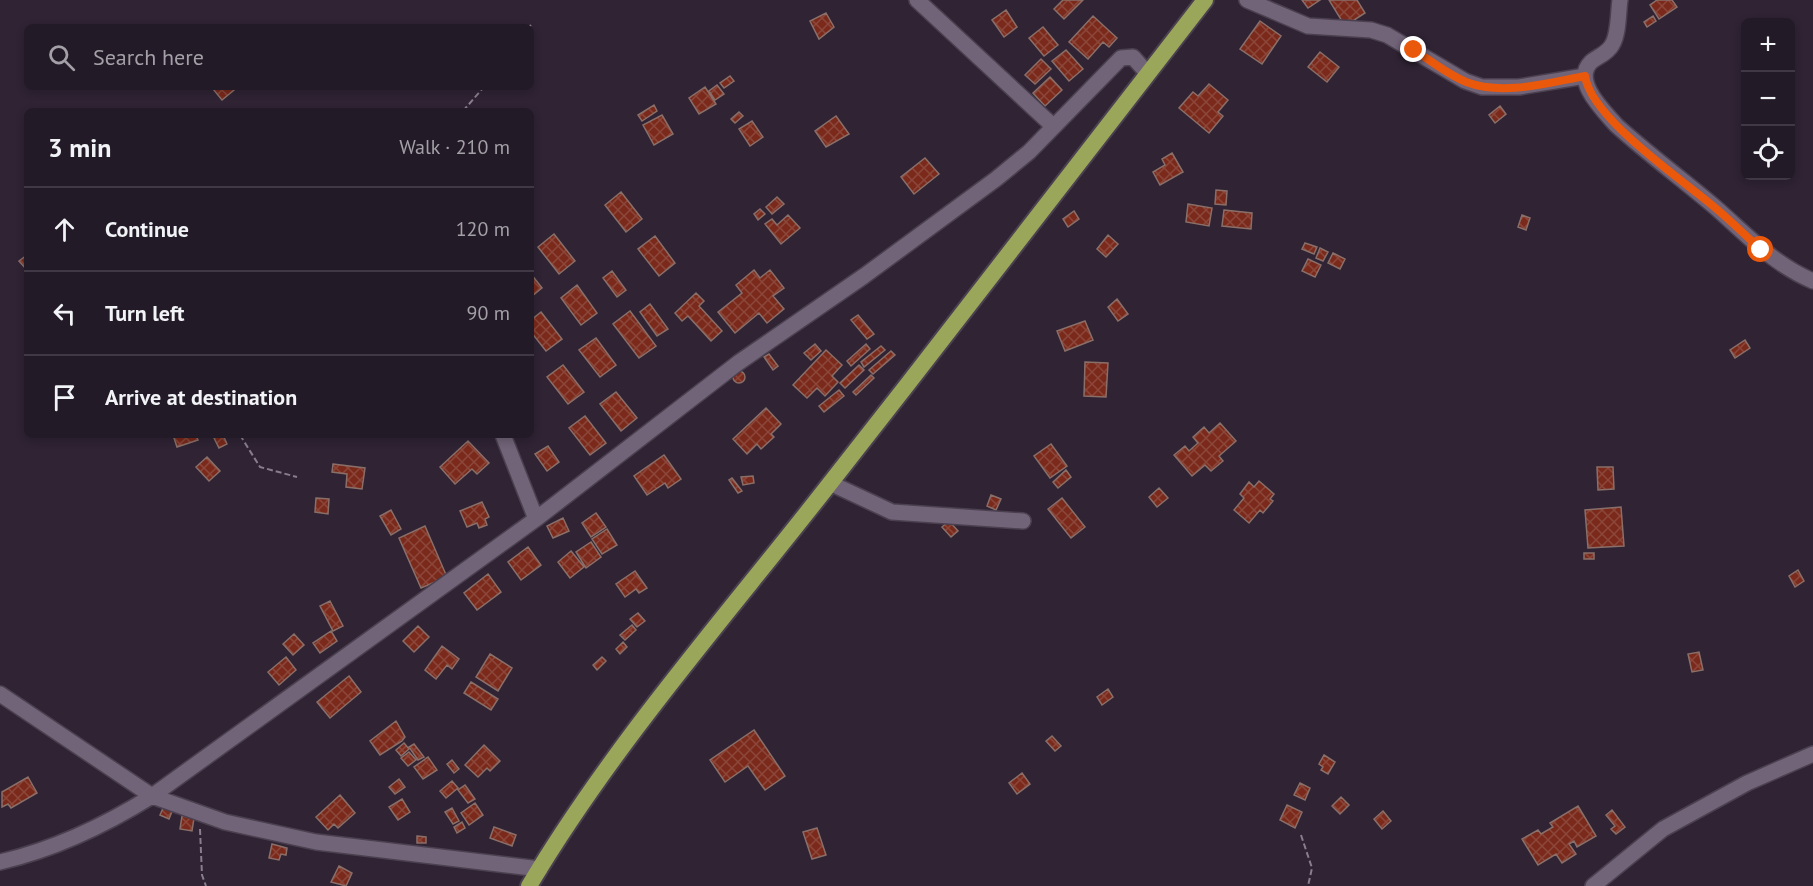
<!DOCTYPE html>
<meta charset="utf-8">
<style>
:root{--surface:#231a27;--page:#2b232f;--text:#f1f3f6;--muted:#a3a1a7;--line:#403844}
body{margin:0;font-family:"PT Sans",sans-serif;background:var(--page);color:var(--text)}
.controls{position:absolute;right:18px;top:18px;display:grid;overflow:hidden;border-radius:9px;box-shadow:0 3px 9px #0003}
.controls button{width:54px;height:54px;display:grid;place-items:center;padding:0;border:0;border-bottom:2px solid var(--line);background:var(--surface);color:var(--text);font:30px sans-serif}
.stop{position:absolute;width:18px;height:18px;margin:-14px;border:4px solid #ea580c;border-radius:50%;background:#fff}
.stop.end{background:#ea580c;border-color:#fff;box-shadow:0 2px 6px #0008}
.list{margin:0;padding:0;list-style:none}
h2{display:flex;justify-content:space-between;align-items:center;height:78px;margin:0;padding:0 24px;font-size:26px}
h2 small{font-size:20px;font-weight:400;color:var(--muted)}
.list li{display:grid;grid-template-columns:39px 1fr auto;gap:18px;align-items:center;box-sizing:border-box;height:84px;padding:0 24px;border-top:2px solid var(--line)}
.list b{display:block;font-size:22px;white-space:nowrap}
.list em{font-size:20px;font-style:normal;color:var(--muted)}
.icon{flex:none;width:33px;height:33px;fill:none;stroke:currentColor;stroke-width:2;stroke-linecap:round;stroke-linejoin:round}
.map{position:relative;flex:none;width:1813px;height:886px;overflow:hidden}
.search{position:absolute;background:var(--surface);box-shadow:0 3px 9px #0003;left:24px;top:24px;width:510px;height:66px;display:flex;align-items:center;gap:15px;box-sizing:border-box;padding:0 21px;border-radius:9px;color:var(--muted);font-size:22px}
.panel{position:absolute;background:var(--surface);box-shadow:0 3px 9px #0003;left:24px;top:108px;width:510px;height:330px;border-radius:9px}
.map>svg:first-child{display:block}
</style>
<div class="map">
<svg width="1813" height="886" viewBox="0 0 1813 886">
<defs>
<pattern id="building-cross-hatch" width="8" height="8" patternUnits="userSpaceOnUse" patternTransform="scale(1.5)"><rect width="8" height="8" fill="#7a291a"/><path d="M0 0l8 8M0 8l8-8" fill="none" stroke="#8c473b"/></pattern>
</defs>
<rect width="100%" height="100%" fill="#2f2334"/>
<!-- building -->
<path fill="url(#building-cross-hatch)" stroke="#8a6f69" stroke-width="1.5" d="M1063,0H1083L1064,19L1054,9Z
M1302,0H1320L1308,8Z
M1329,0H1357L1365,13L1345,26Z
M1657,0H1672L1677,7L1659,19L1650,5Z
M1006,10L1017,27L1004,37L992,20Z
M826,13L834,27L819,39L810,21Z
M1093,16L1117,38L1109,47L1103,42L1088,59L1069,42Z
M1653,16L1656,21L1647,27L1644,22Z
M1260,21L1281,36L1262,64L1240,49Z
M1043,27L1058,45L1044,56L1029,38Z
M1066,50L1083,69L1069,81L1052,61Z
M1320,52L1339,67L1327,82L1308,67Z
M1041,59L1051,69L1035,84L1025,75Z
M730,76L734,81L724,88L720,83Z
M1050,77L1062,90L1045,106L1033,93Z
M1209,84L1228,100L1218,112L1223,116L1209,133L1179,108L1193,92L1198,96Z
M717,85L724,94L715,100L709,91Z
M216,87H232L234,90L222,100L213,89Z
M705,87L716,104L699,114L689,98Z
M654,105L657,111L642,121L638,115Z
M1500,106L1506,114L1495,123L1489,115Z
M739,112L743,116L735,123L731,119Z
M662,115L673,134L654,145L643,125Z
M836,116L849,134L826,147L815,131Z
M752,121L763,137L750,146L739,129Z
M1172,153L1183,172L1160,185L1153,172L1165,165L1162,159Z
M925,158L939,174L914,194L901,177Z
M1216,190L1227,191L1226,205L1215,204Z
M621,192L642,219L626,232L605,205Z
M777,197L784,204L772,214L766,207Z
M1188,204L1212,208L1209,226L1186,222Z
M760,209L765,214L758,220L754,214Z
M1224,210L1252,213L1251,229L1222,226Z
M1074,211L1079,219L1068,227L1063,219Z
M788,215L800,228L781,244L765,224L772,219L777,225Z
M1522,215L1530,218L1526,230L1518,227Z
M554,234L575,261L559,274L538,247Z
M1108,235L1118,244L1106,257L1097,249Z
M655,236L675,263L659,276L638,249Z
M1305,243L1317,247L1314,254L1302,249Z
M1320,248L1328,252L1323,261L1316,258Z
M1333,253L1345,259L1340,269L1328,263Z
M27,255V270L19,261Z
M1308,259L1321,265L1315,277L1302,271Z
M754,270L760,278L770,270L784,288L773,296L784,309L767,323L759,313L735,333L718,312L742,293L736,285Z
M612,271L626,290L617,297L603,278Z
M531,274L542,288L531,297Z
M577,285L597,313L581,325L561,298Z
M696,293L704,301L699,306L722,331L711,341L688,316L682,321L675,313Z
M1117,299L1128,314L1118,321L1108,307Z
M650,304L668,329L657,336L640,312Z
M630,311L656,346L639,358L613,324Z
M541,312L562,339L546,351L531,332V320Z
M858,315L874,334L867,339L851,320Z
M1085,321L1093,340L1065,351L1057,331Z
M596,338L616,365L600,377L579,350Z
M1745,340L1750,348L1735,358L1730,350Z
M815,344L821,351L811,360L804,353Z
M866,344L870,349L851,366L847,361Z
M881,346L885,350L864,367L861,362Z
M826,350L842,365L832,376L838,382L825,396L817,388L807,398L793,385Z
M891,351L895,355L873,374L869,370Z
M769,354L778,366L773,370L764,357Z
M1085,362L1108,363L1106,397L1084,396Z
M563,365L584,392L568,404L547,377Z
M859,365L864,370L845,388L840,383Z
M733 377a6 6 0 1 1 12 0a6 6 0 1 1-12 0Z
M871,375L874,378L856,395L853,392Z
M839,390L844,396L824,412L819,406Z
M616,392L637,418L621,431L600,404Z
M766,408L781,424L771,434L774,437L761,449L757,444L747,454L733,439Z
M585,416L606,443L590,455L569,428Z
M1220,423L1236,441L1219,456L1223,461L1211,471L1205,465L1192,476L1174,455L1185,446L1189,451L1198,443L1193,437L1204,427L1209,433Z
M173,435H196L198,440L177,447Z
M223,435L227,444L219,448L214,438Z
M468,441L489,463L477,474L472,469L455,484L440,467Z
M1051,444L1067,466L1050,478L1034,456Z
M548,446L559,462L547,471L535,454Z
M664,455L681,479L668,488L665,483L647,495L634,476Z
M207,457L220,471L209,481L196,467Z
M333,464L365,468L362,489L346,487L347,474L332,472Z
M1597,467H1613L1614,489L1598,490Z
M1066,470L1071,477L1058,488L1053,482Z
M753,476L754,483L743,485L741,477Z
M732,478L742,491L738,493L729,480Z
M1259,481L1274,494L1270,499L1273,501L1263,513L1260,510L1249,523L1234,510L1244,498L1240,494L1249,482L1254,487Z
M1159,488L1168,498L1157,507L1149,497Z
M991,495L1001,499L996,510L987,506Z
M316,498L329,499L328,514L315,512Z
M1062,498L1085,527L1071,538L1048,509Z
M482,502L489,517L485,519L487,525L479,528L477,523L467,527L460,511Z
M1621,507L1624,546L1588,548L1585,510Z
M391,510L401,529L391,535L380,516Z
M596,513L606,527L591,537L582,523Z
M563,518L569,531L553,538L547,526Z
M949,521L958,531L951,537L942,527Z
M425,526L447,577L421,588L399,538Z
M607,529L617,545L602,554L592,539Z
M591,542L601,557L586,568L576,552Z
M528,547L541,565L521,580L508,562Z
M571,551L584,567L570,578L558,562Z
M1584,553H1594V559H1584Z
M1798,570L1804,581L1795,587L1789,576Z
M635,571L647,588L639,593L636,589L625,597L616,584Z
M488,574L501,592L477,610L464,593Z
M330,601L343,626L333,631L320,606Z
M638,613L645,621L637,627L630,619Z
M632,625L636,630L625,640L620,635Z
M418,626L429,637L414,652L403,641Z
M331,631L337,641L320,653L313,643Z
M294,634L304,645L293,655L283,644Z
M623,642L627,647L620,654L616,649Z
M442,646L459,659L452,669L447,665L436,679L425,670Z
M1699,652L1703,670L1692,672L1688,654Z
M490,654L512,668L498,691L476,677Z
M286,657L296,670L279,685L268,672Z
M602,657L606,661L597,670L593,665Z
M349,676L361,692L330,718L317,702Z
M471,682L498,699L491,710L464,693Z
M1108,689L1113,697L1102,705L1097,697Z
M396,721L405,737L402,741L380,755L370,741Z
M754,730L785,776L765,790L748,766L725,782L710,760Z
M1052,736L1061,746L1055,751L1046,741Z
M404,743L409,749L401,756L396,750Z
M414,744L424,757L418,760L409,747Z
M484,745L500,761L490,771L487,768L478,777L465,765Z
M409,752L416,760L408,766L401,758Z
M1324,755L1335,762L1328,774L1321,770L1323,767L1319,764Z
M428,757L437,770L423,779L414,767Z
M452,760L459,769L454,773L447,764Z
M1022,773L1030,784L1017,794L1009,783Z
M28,777L37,793L11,808L8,804L2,807V792Z
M399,779L405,787L395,794L389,787Z
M452,781L458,788L446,798L440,791Z
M1300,783L1310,788L1305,800L1294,795Z
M465,785L475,799L468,803L458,790Z
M340,795L355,813L338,828L334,824L328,830L316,817Z
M1341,797L1349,805L1340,814L1332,806Z
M402,799L410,812L398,820L389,807Z
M475,803L483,815L469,825L461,813Z
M1287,805L1302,812L1295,828L1280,820Z
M164,806L173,809L169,819L160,815Z
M1578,806L1596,836L1577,847L1574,841L1569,844L1576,854L1562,863L1556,854L1538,865L1522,839L1538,830L1541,834L1553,827L1550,823Z
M452,808L459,821L453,824L445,812Z
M1612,810L1625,827L1616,834L1611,829L1615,826L1606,815Z
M1383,811L1391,821L1382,829L1374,819Z
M182,816L194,818L192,831L180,829Z
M462,822L465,828L457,833L454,827Z
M494,827L516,835L512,846L490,838Z
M817,828L826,855L812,859L803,832Z
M417,836L426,837V843H417Z
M272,844L287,848L286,855L281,854L279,860L269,858Z
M339,866L352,873L346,886L331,882Z"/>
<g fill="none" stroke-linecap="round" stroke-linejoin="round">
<!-- minor casing -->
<g stroke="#4a404f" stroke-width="18">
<path id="minor" d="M917,0L1053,126
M1247,0L1308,26L1371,30L1387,35L1465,81L1482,87H1519L1585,76
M1620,0C1618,13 1619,34 1612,45C1607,54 1598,56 1591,62C1572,81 1604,111 1616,125C1648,154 1682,179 1715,207C1747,235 1773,264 1813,281
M503,435L536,519
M830,483L892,512L1023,521
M0,694L152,796L225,822L316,842L540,869
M0,862C56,849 104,826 152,796L536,519L738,363L864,276L996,179L1029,152L1121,58L1133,57L1148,74
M1593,886L1663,829L1747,783L1813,754"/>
</g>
<!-- trunk casing -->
<g stroke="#4a404f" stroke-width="20">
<path id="trunk" d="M529,886C613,745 723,620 824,491C952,328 1079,164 1205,0"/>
</g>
<!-- path -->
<path stroke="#887e8c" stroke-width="2" stroke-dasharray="6 3" stroke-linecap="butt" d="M529,27L531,25
M463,111L484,87
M240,435L260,467L297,477
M200,829L202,875L206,886
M1301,835L1312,868L1308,886"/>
<!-- minor -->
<use href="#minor" stroke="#716378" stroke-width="15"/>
<!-- trunk -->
<use href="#trunk" stroke="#9aa75a" stroke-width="16"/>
</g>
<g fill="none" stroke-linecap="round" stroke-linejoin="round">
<!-- route -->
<path stroke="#ea580c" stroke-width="8" d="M1414,50C1431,61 1447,74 1466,82C1503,96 1547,83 1585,76C1591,118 1680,178 1713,206C1730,220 1745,235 1761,250"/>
</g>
</svg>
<div class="controls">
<button>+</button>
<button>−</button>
<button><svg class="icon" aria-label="locate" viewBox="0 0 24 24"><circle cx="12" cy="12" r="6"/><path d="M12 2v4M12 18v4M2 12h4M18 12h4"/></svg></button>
</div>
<div class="stop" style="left:1761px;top:250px"></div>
<div class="stop end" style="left:1414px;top:50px"></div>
<div class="search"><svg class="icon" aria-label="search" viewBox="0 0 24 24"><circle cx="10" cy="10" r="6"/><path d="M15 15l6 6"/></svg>Search here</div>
<section class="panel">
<h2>3 min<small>Walk · 210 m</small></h2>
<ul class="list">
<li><svg class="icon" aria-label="ahead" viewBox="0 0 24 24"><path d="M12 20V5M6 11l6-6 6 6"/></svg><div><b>Continue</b></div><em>120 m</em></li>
<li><svg class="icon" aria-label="left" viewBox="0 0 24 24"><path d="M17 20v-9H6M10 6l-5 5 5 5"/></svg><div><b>Turn left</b></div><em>90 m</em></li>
<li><svg class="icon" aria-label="arrive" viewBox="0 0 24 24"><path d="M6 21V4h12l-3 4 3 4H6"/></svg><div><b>Arrive at destination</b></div></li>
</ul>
</section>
</div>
